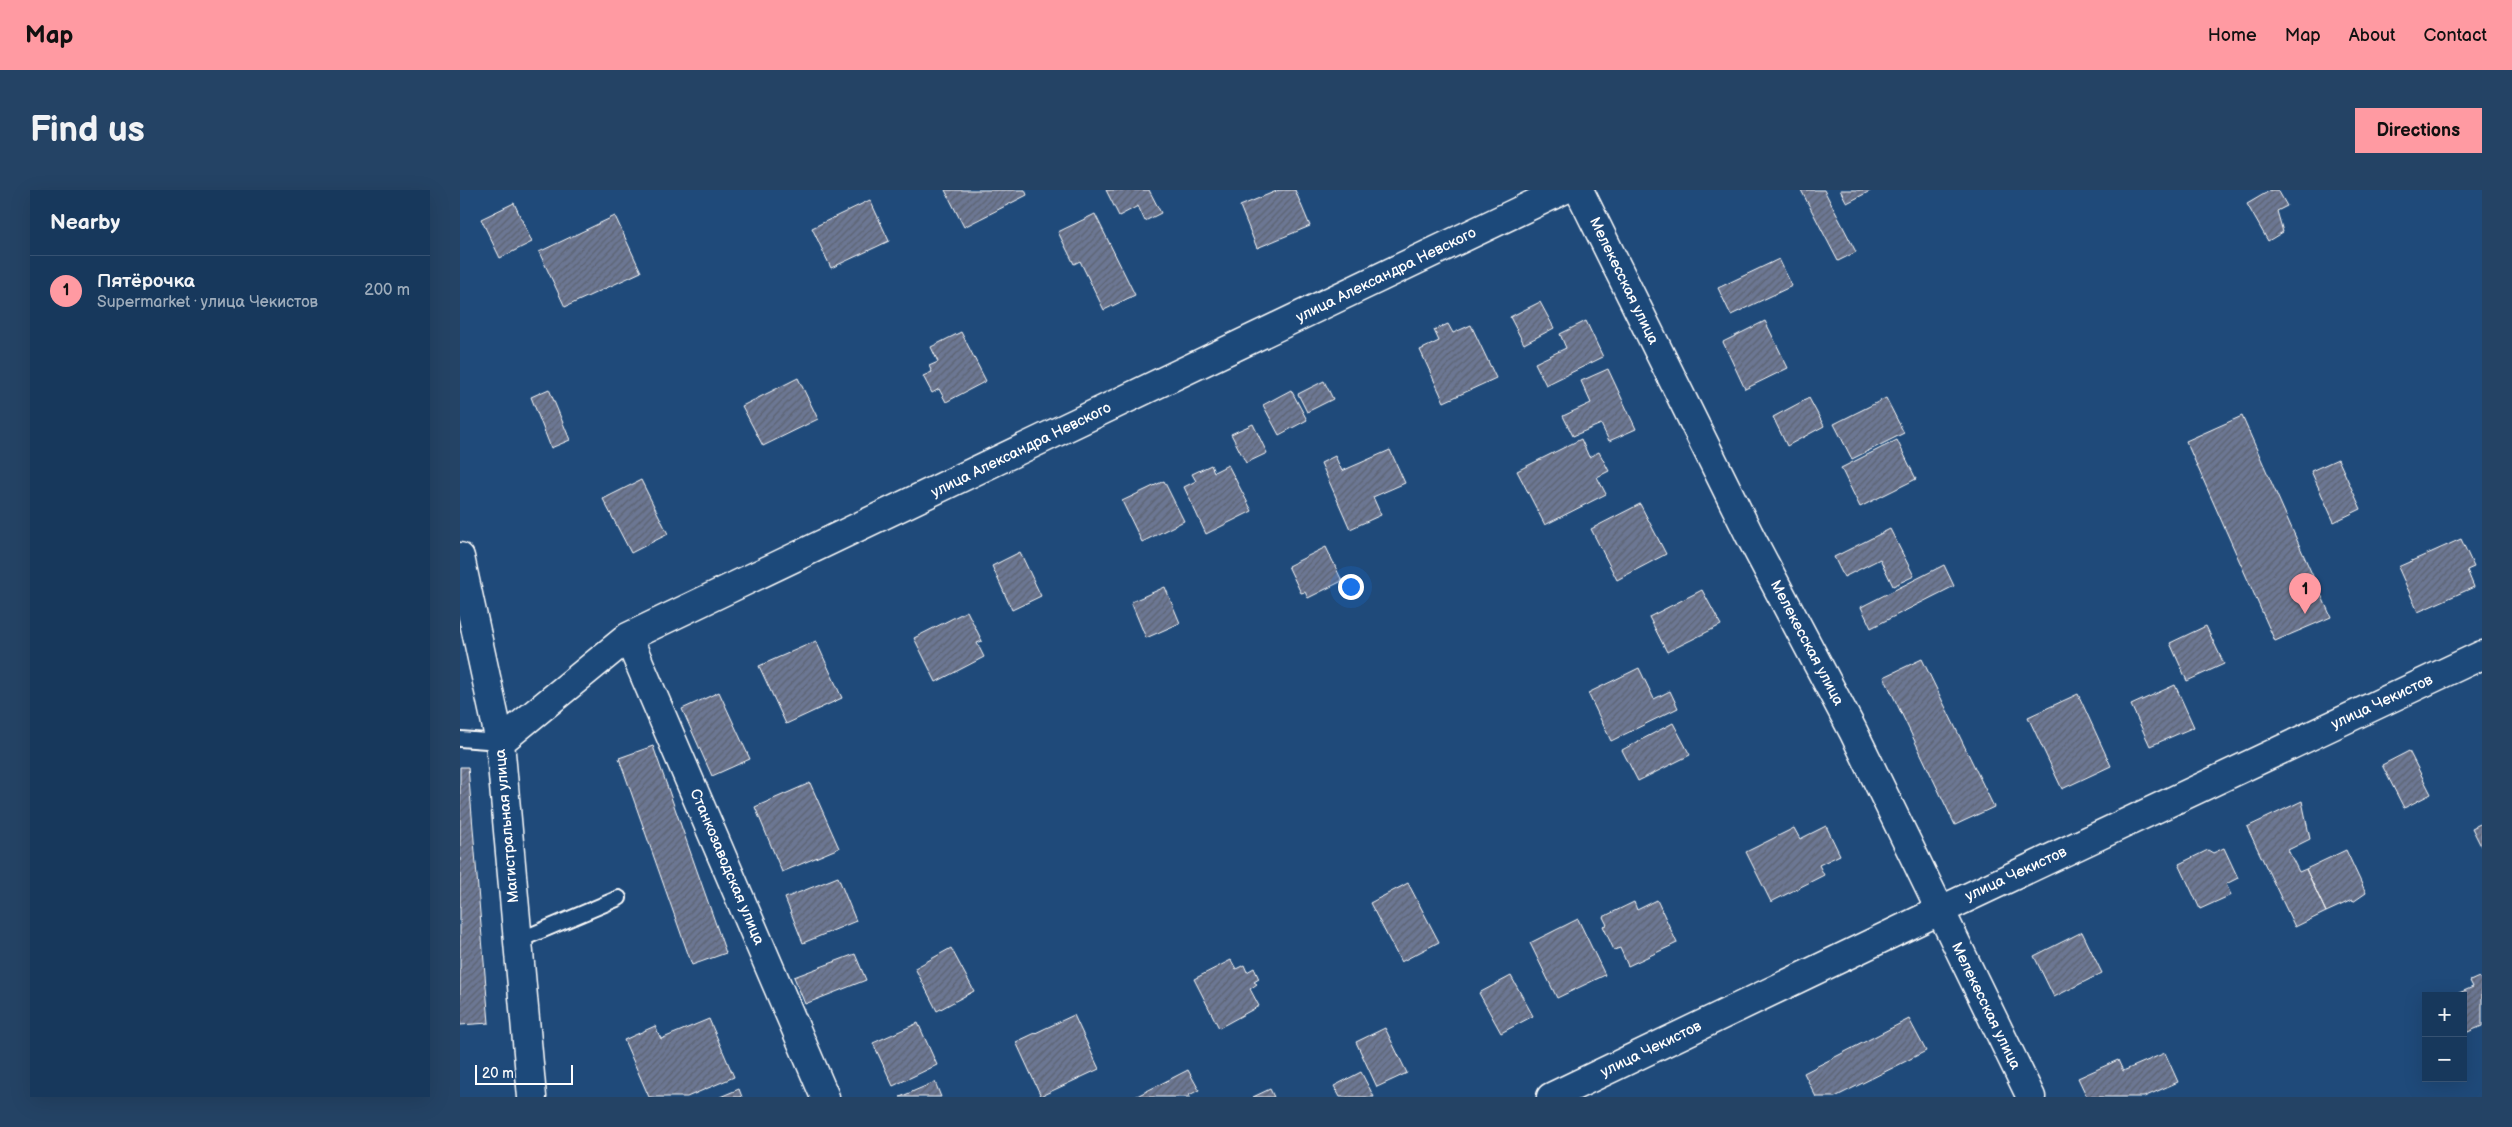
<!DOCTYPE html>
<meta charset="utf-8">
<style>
:root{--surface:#17385c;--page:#244365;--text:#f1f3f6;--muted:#9eacbb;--line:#365272;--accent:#ff9aa2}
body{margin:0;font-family:"Balsamiq Sans",sans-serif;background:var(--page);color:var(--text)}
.controls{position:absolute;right:15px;bottom:15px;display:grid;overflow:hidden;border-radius:0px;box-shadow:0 5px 20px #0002}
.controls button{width:45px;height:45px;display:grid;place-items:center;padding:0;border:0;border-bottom:1px solid var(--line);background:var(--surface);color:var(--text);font:25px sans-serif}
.scale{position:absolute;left:15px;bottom:12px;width:98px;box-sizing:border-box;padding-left:5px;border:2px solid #fff;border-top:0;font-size:14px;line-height:18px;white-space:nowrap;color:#fff;-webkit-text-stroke:4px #1f4a7a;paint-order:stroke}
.you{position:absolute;left:890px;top:396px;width:18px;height:18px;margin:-12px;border:4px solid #fff;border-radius:50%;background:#1a73e8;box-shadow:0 0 0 8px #1a73e833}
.badge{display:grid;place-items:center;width:32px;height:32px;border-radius:50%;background:var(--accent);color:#111;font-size:16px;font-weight:700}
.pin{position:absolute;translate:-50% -41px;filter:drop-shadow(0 1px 2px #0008)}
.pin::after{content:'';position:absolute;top:26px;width:18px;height:15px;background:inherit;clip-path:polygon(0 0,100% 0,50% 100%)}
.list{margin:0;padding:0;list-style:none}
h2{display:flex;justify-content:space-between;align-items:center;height:65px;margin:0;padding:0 20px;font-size:21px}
h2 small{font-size:16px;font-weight:400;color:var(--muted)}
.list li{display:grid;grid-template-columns:32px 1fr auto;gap:15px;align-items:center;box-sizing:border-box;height:70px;padding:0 20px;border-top:1px solid var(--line)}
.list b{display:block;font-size:19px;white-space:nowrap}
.list p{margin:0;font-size:16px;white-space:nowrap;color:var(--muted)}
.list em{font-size:16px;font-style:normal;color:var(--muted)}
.map{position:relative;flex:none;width:2022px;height:907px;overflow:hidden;border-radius:0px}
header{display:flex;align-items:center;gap:30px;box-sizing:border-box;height:70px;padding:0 25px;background:var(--accent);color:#111}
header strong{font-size:24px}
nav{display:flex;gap:28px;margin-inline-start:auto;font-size:18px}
.intro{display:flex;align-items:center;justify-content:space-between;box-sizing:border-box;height:120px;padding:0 30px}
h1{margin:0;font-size:35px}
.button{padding:12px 22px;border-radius:0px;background:var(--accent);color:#111;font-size:18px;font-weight:700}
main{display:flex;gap:30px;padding:0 30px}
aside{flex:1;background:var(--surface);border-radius:0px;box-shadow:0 5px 20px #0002}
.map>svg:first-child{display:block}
</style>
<header>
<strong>Map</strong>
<nav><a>Home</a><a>Map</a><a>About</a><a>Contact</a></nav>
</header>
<div class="intro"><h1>Find us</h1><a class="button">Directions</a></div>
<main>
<aside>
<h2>Nearby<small></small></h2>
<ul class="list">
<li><span class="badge">1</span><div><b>Пятёрочка</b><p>Supermarket · улица Чекистов</p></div><em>200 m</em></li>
</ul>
</aside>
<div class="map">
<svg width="2022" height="907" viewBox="0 0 2022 907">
<defs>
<pattern id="building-hatch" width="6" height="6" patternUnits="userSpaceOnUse" patternTransform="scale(1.25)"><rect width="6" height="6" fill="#6c7793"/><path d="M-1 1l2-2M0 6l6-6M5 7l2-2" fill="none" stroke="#5c6270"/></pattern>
</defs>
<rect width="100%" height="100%" fill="#1f4a7a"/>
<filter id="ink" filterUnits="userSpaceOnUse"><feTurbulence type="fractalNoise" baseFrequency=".02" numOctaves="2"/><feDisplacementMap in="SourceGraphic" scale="10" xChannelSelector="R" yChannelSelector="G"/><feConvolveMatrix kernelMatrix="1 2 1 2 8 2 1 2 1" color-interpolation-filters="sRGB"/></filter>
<g filter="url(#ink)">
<!-- building -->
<path fill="url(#building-hatch)" stroke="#fff" d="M485,0H565L567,5L504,37Z
M646,0H689L701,23L685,31L678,16L659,26Z
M819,0H835L850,36L797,58L780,16Z
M1341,0H1364L1396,62L1378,71Z
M1380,0H1412L1387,13Z
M1811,0H1818L1827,16L1817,21L1823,42L1808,51L1787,14Z
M410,10L429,51L371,78L352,38Z
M54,13L72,52L40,68L21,29Z
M635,24L675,105L644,120L620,71L614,74L598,42Z
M155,26L181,82L105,117L79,62Z
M1319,69L1332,96L1271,125L1258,98Z
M1080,112L1094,138L1064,154L1050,127Z
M1126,131L1143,167L1086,195L1075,173L1106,158L1100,144Z
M1305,131L1328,178L1285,199L1263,152Z
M988,134L993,143L1011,135L1036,188L984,212L960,160L979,151L974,140Z
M501,142L526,191L486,212L479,199L472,203L463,186L472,182L469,176L478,172L471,157Z
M1148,179L1176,239L1149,251L1141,234L1113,246L1103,226L1131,213L1121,191Z
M338,188L358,229L303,256L282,216Z
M864,191L873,209L847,222L838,204Z
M89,199L110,250L91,258L71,207Z
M831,200L847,230L819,245L803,215Z
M1349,208L1364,236L1327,256L1313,227Z
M1426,208L1444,243L1392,269L1374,234Z
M1782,226L1871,427L1815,451L1726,251Z
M793,234L807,263L786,273L771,244Z
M1121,249L1129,267L1139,262L1149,281L1137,287L1146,304L1085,335L1057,281Z
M1437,250L1456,289L1400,317L1381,278Z
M930,260L945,293L913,307L921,325L890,339L861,273L875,266L882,281Z
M1878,269L1901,319L1874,332L1851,281Z
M751,275L754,282L768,275L792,321L746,344L724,297L736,291L732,284Z
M181,290L208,344L171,363L143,309Z
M704,291L724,331L682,352L662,311Z
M1180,314L1206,364L1157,390L1131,339Z
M1430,339L1454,386L1433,396L1420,369L1384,387L1374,367Z
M2001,349L2014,377L2007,380L2014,397L1958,422L1938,377Z
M866,357L882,391L848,408L845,402L841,403L828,376Z
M560,362L581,406L552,420L532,376Z
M1484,375L1494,396L1411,438L1401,417Z
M705,397L720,433L686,448L671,412Z
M1242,400L1261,435L1207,462L1189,427Z
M507,421L522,451L517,453L524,467L476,492L454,448Z
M1746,436L1764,474L1727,491L1710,453Z
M356,451L382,508L326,534L299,476Z
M1462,469L1534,617L1495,635L1424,487Z
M1179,478L1194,509L1210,501L1218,518L1151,551L1128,503Z
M1715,495L1734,537L1690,556L1671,515Z
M259,502L290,569L252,586L222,519Z
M1618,504L1651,576L1602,599L1568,527Z
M1213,533L1230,565L1178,591L1162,560Z
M193,556L266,763L232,775L159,568Z
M1949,561L1971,604L1944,618L1922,575Z
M0,577H8L29,833L0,835Z
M350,593L379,658L322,682L295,617Z
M1842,611L1850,649L1828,660L1839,682L1846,679L1866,722L1835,737L1787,637Z
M2022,633V658L2012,638Z
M1366,636L1380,665L1359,675L1364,685L1311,712L1286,662L1334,638L1340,649Z
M1764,658L1778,688L1766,694L1771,705L1740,719L1719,674L1748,660L1753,663Z
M1886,660L1906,703L1893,712L1892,710L1866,722L1846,679Z
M378,687L396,731L343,753L325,708Z
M948,693L979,752L941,772L910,713Z
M1197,710L1217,753L1168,776L1160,758L1154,760L1143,736L1147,735L1143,727L1174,712L1177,720Z
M1118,729L1145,785L1097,808L1070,753Z
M1622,742L1642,783L1594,807L1574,766Z
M491,758L514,801L477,821L455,778Z
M395,764L406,790L345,814L334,787Z
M771,770L776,779L784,775L787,782L794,778L799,789L794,792L797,794L790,799L799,816L759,838L734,789Z
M1051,786L1073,826L1041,843L1019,803Z
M2019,787L2022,791V836L2003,844V806H1992L2013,797L2010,791Z
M614,825L639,879L581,906L556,852Z
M249,829L274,887L227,907H189L164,850L195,836L201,849Z
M1449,829L1466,861L1375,907H1356L1344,883Z
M458,833L477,875L433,896L413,853Z
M925,838L947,883L917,897L896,852Z
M1705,863L1718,892L1684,907H1627L1618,888L1658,870L1663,881Z
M728,880L739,900L729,905L730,907H675Z
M901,882L914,907H880L874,896Z
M475,892L481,907H440Z
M279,899L282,907H260Z
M810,899L814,907H793Z"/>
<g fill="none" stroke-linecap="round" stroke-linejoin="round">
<!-- service casing -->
<g stroke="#fff" stroke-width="18">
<path id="service" d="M0,549L40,552
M57,751L159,708"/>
</g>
<!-- minor casing -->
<g stroke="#fff" stroke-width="31">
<path id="minor" d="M1119,0L1289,344L1393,541L1571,907
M0,367L40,552L72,907
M168,447L365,907
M40,552L168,447L1103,0"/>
</g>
<!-- primary casing -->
<g stroke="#fff" stroke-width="31">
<path id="primary" d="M1091,907L1479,721L2022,465"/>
</g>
<!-- service -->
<use href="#service" stroke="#1f4a7a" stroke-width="14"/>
<!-- minor -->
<use href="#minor" stroke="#1f4a7a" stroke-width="28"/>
<!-- primary -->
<use href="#primary" stroke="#1f4a7a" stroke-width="28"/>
</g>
</g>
<g text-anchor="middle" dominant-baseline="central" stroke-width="4" stroke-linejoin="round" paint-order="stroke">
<!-- street labels -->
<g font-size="15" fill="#fff" stroke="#1f4a7a">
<text transform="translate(926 85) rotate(-26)">улица Александра Невского</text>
<text transform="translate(1164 91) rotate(64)">Мелекесская улица</text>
<text transform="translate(561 260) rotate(-26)">улица Александра Невского</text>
<text transform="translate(1347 453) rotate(62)">Мелекесская улица</text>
<text transform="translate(1922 512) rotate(-25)">улица Чекистов</text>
<text transform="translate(47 636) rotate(-95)">Магистральная улица</text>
<text transform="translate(267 677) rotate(67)">Станкозаводская улица</text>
<text transform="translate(1556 684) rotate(-25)">улица Чекистов</text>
<text transform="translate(1526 816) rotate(64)">Мелекесская улица</text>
<text transform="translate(1191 859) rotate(-26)">улица Чекистов</text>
</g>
</g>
</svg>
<div class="controls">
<button>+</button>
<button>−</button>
</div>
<div class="scale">20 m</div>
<div class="you"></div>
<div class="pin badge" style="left:1845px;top:424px">1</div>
</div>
</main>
